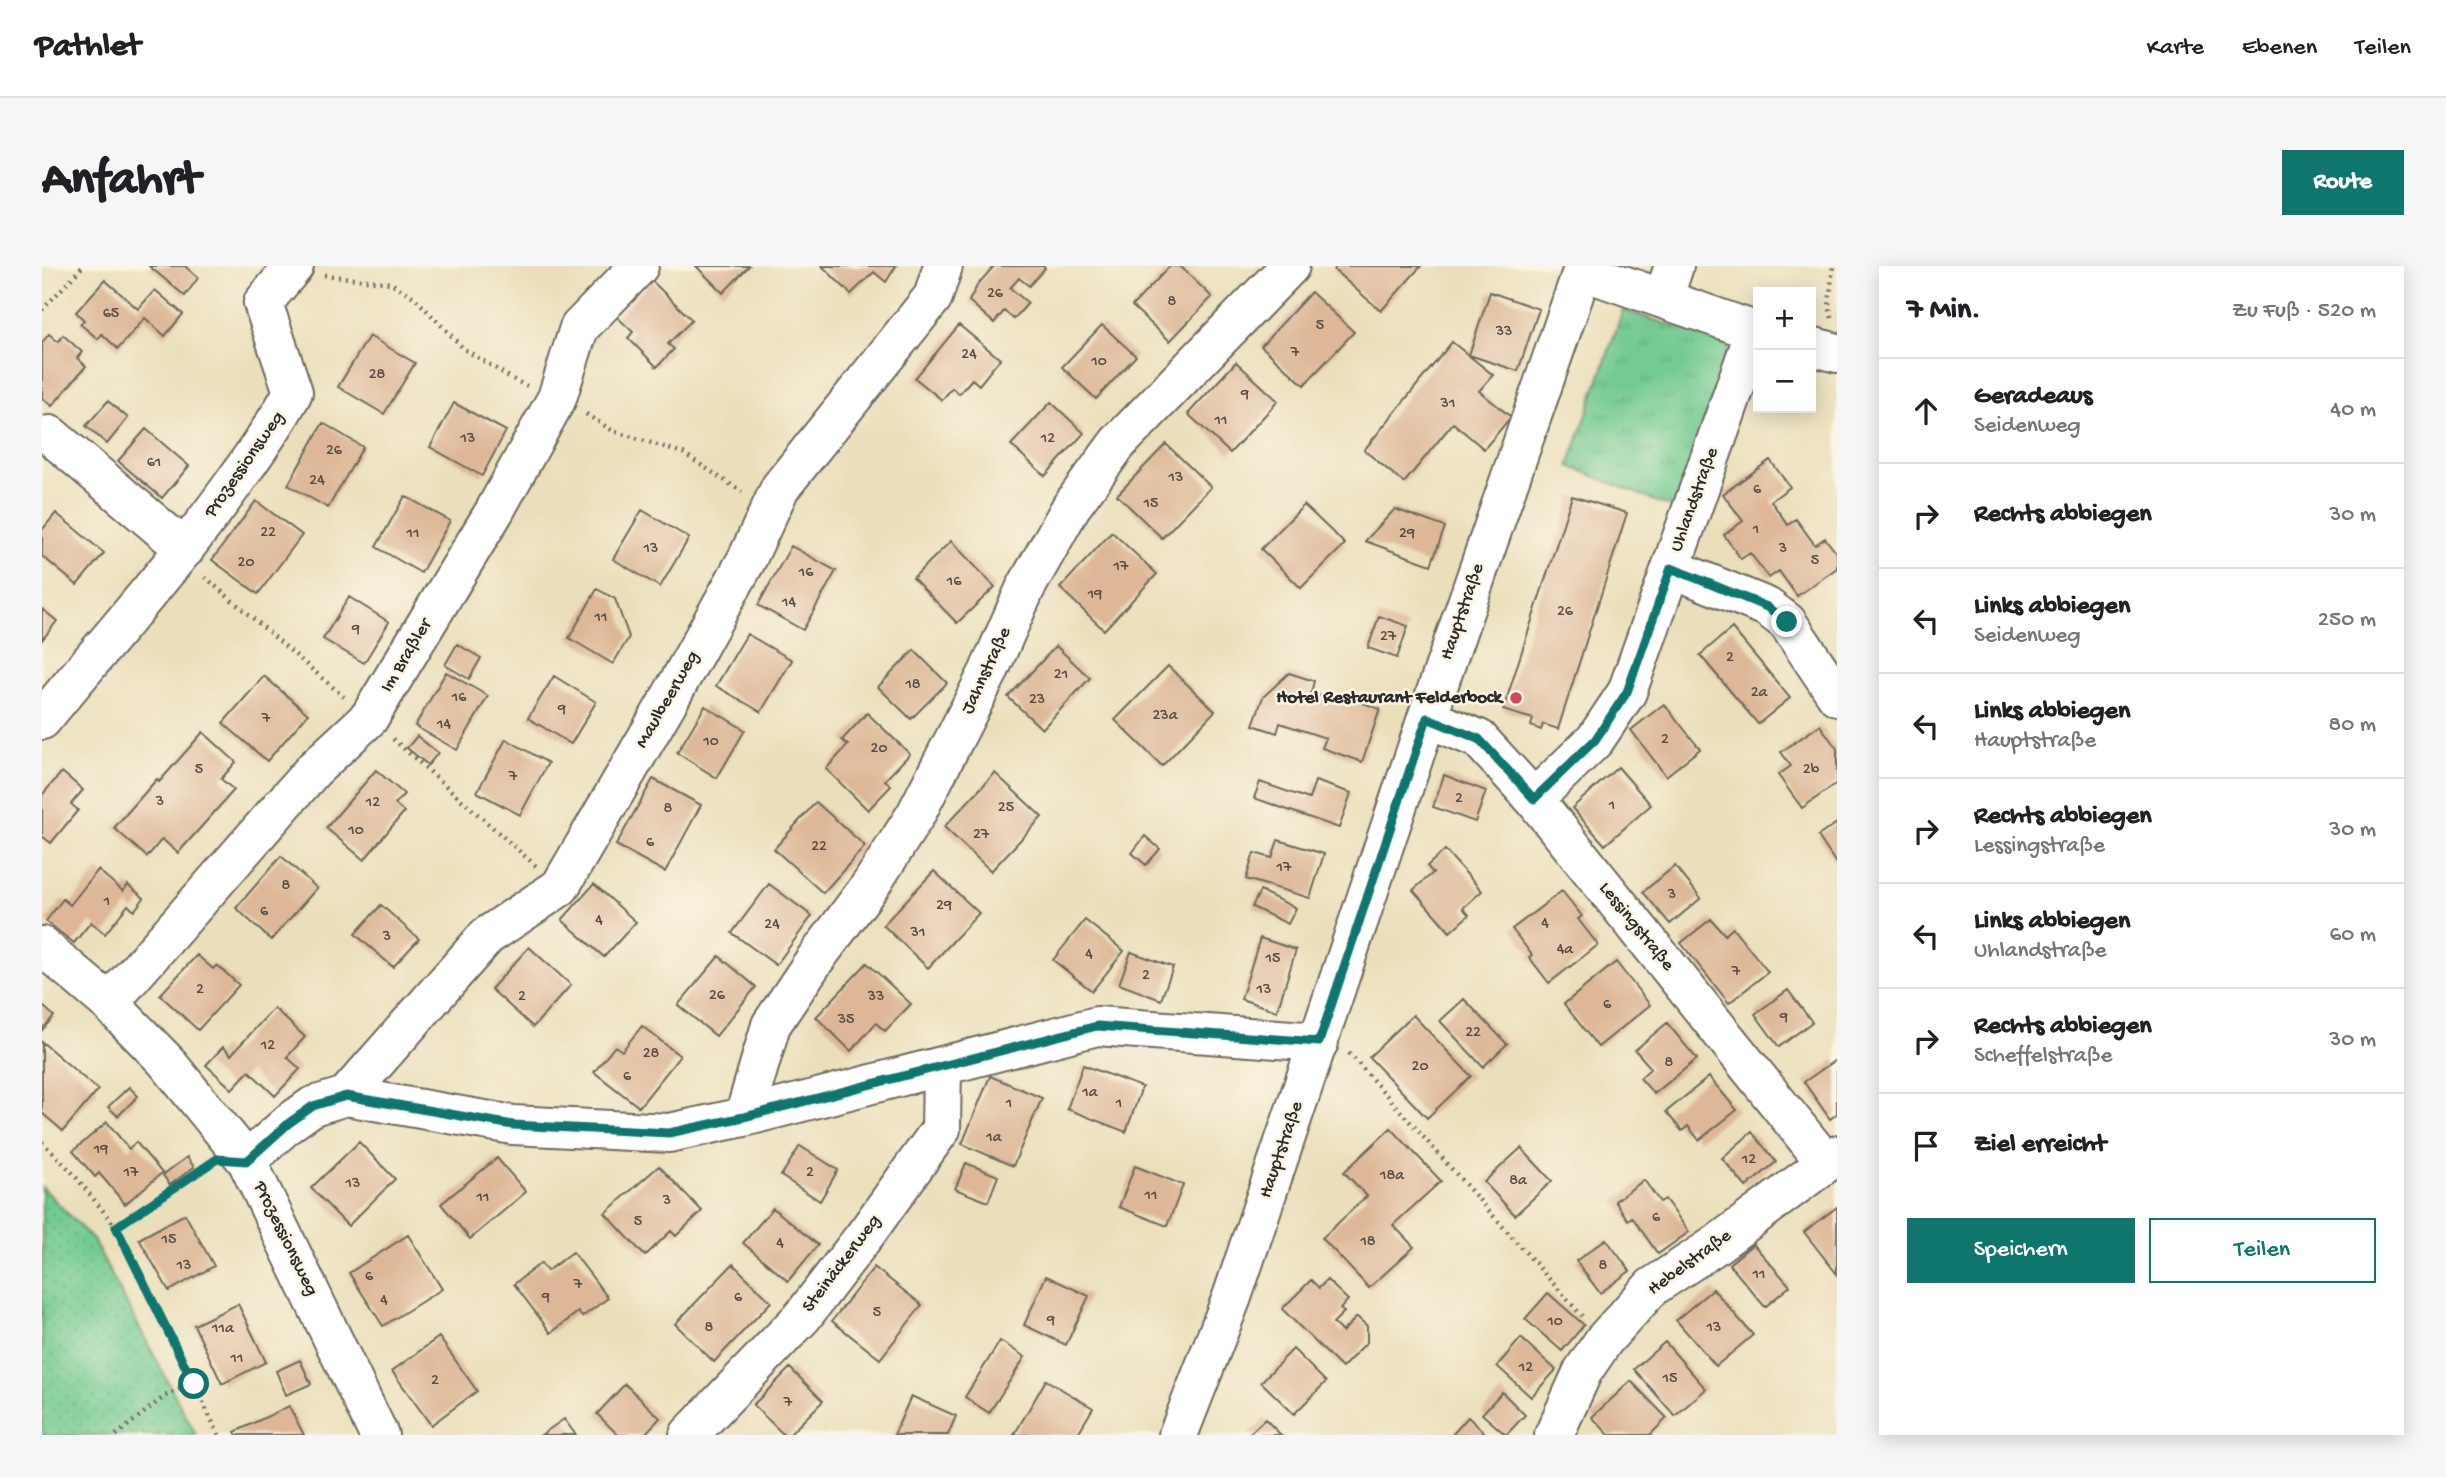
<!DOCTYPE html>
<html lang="de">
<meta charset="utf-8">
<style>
:root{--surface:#fff;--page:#f6f6f6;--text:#202124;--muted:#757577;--line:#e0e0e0;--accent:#0f766e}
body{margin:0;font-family:"Gochi Hand",sans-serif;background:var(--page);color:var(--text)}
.controls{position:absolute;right:21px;top:21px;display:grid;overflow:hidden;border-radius:0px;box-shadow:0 4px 18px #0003}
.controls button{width:63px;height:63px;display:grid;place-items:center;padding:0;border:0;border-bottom:2px solid var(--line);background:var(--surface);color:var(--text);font:35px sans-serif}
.stop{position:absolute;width:21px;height:21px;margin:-16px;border:5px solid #0f766e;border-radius:50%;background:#fff}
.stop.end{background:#0f766e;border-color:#fff;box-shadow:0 2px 7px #0008}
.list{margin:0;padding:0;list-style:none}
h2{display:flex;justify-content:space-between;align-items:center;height:91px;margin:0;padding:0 28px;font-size:30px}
h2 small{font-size:23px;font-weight:400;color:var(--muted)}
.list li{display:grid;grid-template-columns:46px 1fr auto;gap:21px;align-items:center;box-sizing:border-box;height:105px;padding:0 28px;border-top:2px solid var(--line)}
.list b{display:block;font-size:26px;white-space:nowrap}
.list p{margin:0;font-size:23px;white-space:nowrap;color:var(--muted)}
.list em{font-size:23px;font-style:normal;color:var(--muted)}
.actions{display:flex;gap:14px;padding:21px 28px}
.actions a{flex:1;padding:16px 0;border:2px solid var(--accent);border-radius:0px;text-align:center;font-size:24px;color:var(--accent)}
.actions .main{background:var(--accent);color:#fff}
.icon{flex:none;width:38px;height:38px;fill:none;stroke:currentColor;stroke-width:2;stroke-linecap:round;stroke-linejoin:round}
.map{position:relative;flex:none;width:1795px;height:1169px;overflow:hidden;border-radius:0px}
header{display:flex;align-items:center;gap:42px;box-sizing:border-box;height:98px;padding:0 35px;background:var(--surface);border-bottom:2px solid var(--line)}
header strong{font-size:33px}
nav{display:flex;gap:38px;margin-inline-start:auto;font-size:24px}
.intro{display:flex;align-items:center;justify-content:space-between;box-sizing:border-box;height:168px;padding:0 42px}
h1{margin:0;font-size:49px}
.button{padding:18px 32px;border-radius:0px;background:var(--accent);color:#fff;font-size:24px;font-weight:700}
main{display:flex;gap:42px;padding:0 42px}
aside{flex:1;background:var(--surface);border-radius:0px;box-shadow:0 4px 18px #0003}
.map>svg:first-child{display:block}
</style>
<header>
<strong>Pathlet</strong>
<nav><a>Karte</a><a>Ebenen</a><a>Teilen</a></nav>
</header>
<div class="intro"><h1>Anfahrt</h1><a class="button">Route</a></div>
<main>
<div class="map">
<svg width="1795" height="1169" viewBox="0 0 1795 1169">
<defs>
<pattern id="grass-tufts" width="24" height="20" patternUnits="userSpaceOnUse" patternTransform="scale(1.75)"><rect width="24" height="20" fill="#73cb91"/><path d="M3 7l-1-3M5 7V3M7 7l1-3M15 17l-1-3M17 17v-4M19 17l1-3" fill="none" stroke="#64ae7d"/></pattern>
<pattern id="garden-dots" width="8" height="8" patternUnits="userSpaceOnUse" patternTransform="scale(1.75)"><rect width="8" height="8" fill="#73cb91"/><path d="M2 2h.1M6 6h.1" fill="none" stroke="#64ae7d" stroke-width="1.8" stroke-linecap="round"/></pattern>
</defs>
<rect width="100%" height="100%" fill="#fcf5e5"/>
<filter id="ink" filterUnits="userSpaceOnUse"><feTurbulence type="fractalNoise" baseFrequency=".0143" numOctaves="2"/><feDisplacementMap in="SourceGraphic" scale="14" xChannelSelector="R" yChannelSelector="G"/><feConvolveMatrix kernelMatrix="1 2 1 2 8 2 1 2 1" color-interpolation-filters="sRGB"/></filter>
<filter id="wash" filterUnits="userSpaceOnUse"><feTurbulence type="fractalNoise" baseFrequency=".00686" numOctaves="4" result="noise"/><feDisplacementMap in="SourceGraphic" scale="28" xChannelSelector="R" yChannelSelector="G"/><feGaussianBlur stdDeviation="1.57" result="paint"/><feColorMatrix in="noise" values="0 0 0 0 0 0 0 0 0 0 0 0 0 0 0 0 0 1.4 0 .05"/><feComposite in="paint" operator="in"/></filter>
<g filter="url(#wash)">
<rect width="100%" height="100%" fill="#ebdfbb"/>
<!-- grass -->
<path fill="url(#grass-tufts)" stroke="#4f7b5e" stroke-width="2" d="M1581,44L1688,78L1633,243L1527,200Z"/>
<!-- garden -->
<path fill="url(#garden-dots)" stroke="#4f7b5e" stroke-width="2" d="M0,921L51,974L154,1169H0Z"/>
<g id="blocks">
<!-- building -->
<path fill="#ddb797" d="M107,0H143L156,12L143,30Z
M654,0H707L681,27Z
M780,0H854L844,16L832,6L809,28Z
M952,0H1001L1003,2L987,20L977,12L968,22L986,37L972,53L962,45L952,57L927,35L936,18Z
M1128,0H1138L1170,31L1128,75L1090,40Z
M1295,0H1379L1339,45L1292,4Z
M63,14L96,43L113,24L141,48L123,70L103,52L76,83L60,68L56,73L38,58L42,54L34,46Z
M610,15L650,54L626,78L632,83L615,101L586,72L591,66L575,51Z
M1269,26L1312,66L1262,119L1219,80Z
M1448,26L1497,43L1476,105L1427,89Z
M917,59L958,93L937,119L930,113L917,128L910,122L900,134L873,112Z
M1060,59L1094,90L1054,133L1020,101Z
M7,68L16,76L21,69L40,86L35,92L44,100L10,140L0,132V77Z
M327,70L373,97L342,148L296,121Z
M1410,76L1451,109L1437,125L1469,151L1442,183L1411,157L1362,217L1322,184Z
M1194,96L1236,135L1188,187L1146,148Z
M66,135L86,152L65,178L44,160Z
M1009,136L1042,167L1003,210L969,179Z
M412,137L464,165L440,210L388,181Z
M281,157L321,181L286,242L246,219Z
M104,163L147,200L120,232L76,195Z
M1124,178L1169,221L1120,272L1075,229Z
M1728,194L1748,221L1729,235L1746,259L1754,253L1773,279L1783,272L1795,288V302L1755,330L1737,305L1727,312L1708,287L1699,293L1682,269L1701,255L1681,228Z
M363,230L408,255L379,307L334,281Z
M1530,230L1585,247L1516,463L1501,458L1499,464L1489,460L1491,453L1461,444Z
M214,235L260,269L216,328L170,294Z
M1262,239L1303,278L1259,322L1219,283Z
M1353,243L1403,261L1389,299L1323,275Z
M600,244L647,272L618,321L571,293Z
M14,247L62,287L35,319L0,290V264Z
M1070,266L1115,308L1062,364L1018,322Z
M909,275L953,321L915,357L871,312Z
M749,280L794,305L761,364L716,339Z
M555,323L573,333L587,371L571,398L527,372Z
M307,331L347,356L322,397L281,373Z
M0,343L15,355L0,374Z
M1337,350L1366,360L1355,392L1326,382Z
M1690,362L1748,432L1716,458L1658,389Z
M705,368L750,394L719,446L674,420Z
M415,378L439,392L427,413L403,399Z
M1014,380L1048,412L1000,463L966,431Z
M872,384L905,417L869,453L836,421Z
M1126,400L1173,445L1120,500L1073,454Z
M404,406L446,430L415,484L373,460Z
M1247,407L1272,415L1269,427L1296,436L1299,429L1338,443L1320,496L1280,482L1284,472L1238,457L1235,467L1211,459L1221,431Z
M222,410L266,448L225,495L181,457Z
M512,410L554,436L529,478L486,452Z
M1622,438L1658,483L1624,510L1589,464Z
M663,440L703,464L675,512L635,487Z
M825,447L868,488L843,514L849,520L826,544L784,503L806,479L800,474Z
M1778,459L1795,483V517L1760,542L1736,509L1749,500L1739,486Z
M161,466L194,496L179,513L192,524L136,587L120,573L105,591L72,562L115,513L117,516Z
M375,470L396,487L386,499L365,482Z
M464,473L506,497L478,549L435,526Z
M1576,501L1609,539L1563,579L1530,542Z
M334,504L362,528L353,538L362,546L322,594L284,562Z
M20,506L41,524L29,538L36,544L9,577L0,570V529Z
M953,507L1000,551L949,605L902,561Z
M1402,509L1444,525L1433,556L1391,541Z
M611,513L659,539L623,606L574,579Z
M1273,515L1309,527L1297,562L1212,532L1218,516L1267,533Z
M774,536L823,580L781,627L732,583Z
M1795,557V599L1776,570Z
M1103,570L1118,583L1104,599L1090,587Z
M1236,574L1282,588L1268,632L1204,613L1212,587L1230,592Z
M1403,584L1440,625L1421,642L1427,649L1408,666L1371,624L1391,607L1385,600Z
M239,590L275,622L229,674L194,642Z
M1633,600L1659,632L1628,658L1601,626Z
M56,604L81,625L86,619L102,632L92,645L86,639L63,668L49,656L32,677L4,655L21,633L28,639Z
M892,605L937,647L886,702L841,659Z
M552,618L594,656L562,691L520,654Z
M727,618L770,650L734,699L690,667Z
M1218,625L1254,642L1246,658L1210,641Z
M1520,625L1540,650L1536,653L1556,679L1507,717L1487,691L1490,689L1470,663Z
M339,639L377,673L351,701L313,668Z
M1669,653L1683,669L1691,662L1726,706L1687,737L1639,677Z
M1043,654L1082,685L1050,725L1011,694Z
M1218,672L1254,684L1235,745L1199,733Z
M487,681L529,719L491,761L449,723Z
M1089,686L1131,701L1119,734L1077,718Z
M155,689L171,703L175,699L197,719L156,764L118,729Z
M677,690L714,721L674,770L636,739Z
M1574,696L1608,739L1556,781L1522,738Z
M825,697L869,738L843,765L834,757L809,785L774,751Z
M1746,724L1770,756L1737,781L1713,748Z
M1422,733L1465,778L1441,801L1398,755Z
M0,739L12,750L0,764Z
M232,742L263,771L245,791L258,803L233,830L207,805L190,823L164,799L181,781L189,789Z
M1371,749L1429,810L1385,852L1327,791Z
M1625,757L1655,793L1612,828L1598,812L1609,802L1593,784Z
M600,760L638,790L597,841L552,806L573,780L580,785Z
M0,776L56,824L21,865L0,847Z
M1795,793V848L1788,853L1762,816Z
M1041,799L1100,821L1084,866L1025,843Z
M948,810L1000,832L971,900L920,878Z
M1667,811L1695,844L1657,874L1646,860L1640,865L1624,846Z
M87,821L96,830L76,850L66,841Z
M65,856L87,883L94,876L120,907L83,938L57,907L53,911L31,885Z
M1349,862L1399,915L1351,959L1372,981L1327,1022L1280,972L1325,930L1302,906Z
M1710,866L1734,896L1704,921L1680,892Z
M317,876L353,913L306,960L269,922Z
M758,880L796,904L778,935L739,910Z
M1479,882L1510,915L1473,949L1442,916Z
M145,891L152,901L128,919L121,909Z
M455,892L484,926L428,973L399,938Z
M924,897L956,910L946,936L913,923Z
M617,900L660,945L634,970L629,965L603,990L563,947Z
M1093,900L1141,919L1125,960L1077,941Z
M1602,914L1618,936L1623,933L1647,966L1616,988L1590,951L1586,954L1573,935Z
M1795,941V1008L1762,966Z
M731,942L776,979L746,1015L701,977Z
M143,948L172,1000L127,1025L97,973Z
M366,969L400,1023L341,1060L307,1007Z
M1564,973L1588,1005L1558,1027L1534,995Z
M1711,978L1748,1020L1723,1041L1687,998Z
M531,986L566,1032L540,1051L536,1046L509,1067L472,1018L499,997L505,1005Z
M691,998L729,1036L672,1096L633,1058Z
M832,1001L880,1039L838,1093L790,1055Z
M1004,1010L1047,1030L1024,1079L982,1059Z
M1269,1014L1277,1022L1285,1014L1306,1034L1298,1043L1302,1046L1291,1057L1300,1066L1315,1051L1325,1060V1076L1300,1102L1240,1043Z
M1671,1023L1711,1069L1674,1100L1634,1054Z
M1506,1027L1542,1059L1520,1085L1483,1053Z
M196,1038L224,1096L180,1118L152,1059Z
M397,1071L435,1125L389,1159L350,1105Z
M1479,1072L1514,1104L1489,1131L1455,1100Z
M958,1075L983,1091L947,1147L923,1131Z
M1623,1076L1664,1123L1633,1150L1592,1103Z
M1251,1083L1284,1116L1252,1148L1219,1116Z
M258,1094L269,1118L244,1129L234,1105Z
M748,1102L781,1135L747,1169H742L711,1139Z
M1004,1114L1051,1142L1035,1169H972Z
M1589,1115L1625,1152L1608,1169H1567L1550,1151Z
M583,1118L618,1152L602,1169H576L555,1148Z
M1460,1126L1483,1149L1464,1169L1440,1148Z
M869,1130L914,1150L906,1169H852Z
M247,1140L262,1169H195L193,1166Z
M1426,1151L1445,1169H1410Z
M522,1153L534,1169H499Z
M1223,1153L1239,1169H1206Z"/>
</g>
</g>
<g filter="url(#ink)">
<use href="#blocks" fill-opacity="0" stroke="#6e6a5d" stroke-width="2"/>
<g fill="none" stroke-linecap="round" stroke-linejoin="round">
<!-- minor casing -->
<g stroke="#6e6a5d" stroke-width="42">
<path id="minor" d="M1541,5L1716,66
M1621,33L1632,0
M1769,80L1795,87
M8,169L143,283
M1629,302L1725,341L1745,356L1795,430
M1385,452L1437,473L1492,533L1784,897
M0,454C67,372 138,294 199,207C217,181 236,155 251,126L221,37L252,0
M1492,533L1553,474L1585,426L1713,65
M0,680L67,737L123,794L205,895L337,1169
M67,737L272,503L327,452L452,246L515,132L537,62L597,0
M304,830L445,670L518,621L628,432L705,293L738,222L891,31L901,0
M702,851L729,759L772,695L830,617L874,548L946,407L983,323L1029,241L1076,177L1248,0
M205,895L247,857L271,840L304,830L471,859L627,867L702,851L1055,760L1277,776
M647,1169L761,1050L826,965L899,863L900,800
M1512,1169L1541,1105L1562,1074L1610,1021L1671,981L1795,889"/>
</g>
<!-- major casing -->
<g stroke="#6e6a5d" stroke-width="42">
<path id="major" d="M1136,1169L1190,1031L1385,452L1542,0"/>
</g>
<!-- path -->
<path stroke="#6e6a5d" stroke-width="4.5" stroke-dasharray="2 5" stroke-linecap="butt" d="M282,9L349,17L372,31L422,83L474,115L485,120
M0,44L41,0
M1790,52L1787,39L1791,0
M544,148L571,165L641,187L700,226
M163,311L302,431
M351,473L494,600
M1307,787L1540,1050
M0,876L29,905L74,961L177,1169
M74,961L166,898
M74,1169L123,1130L152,1117"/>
<!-- minor -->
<use href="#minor" stroke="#fff" stroke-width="38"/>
<!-- major -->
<use href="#major" stroke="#fff" stroke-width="38"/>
</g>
</g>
<g fill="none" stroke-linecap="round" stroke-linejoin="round" filter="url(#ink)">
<!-- route -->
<path stroke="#0f766e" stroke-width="9" d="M152,1118L74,961L175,893L205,895L247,857L271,840L304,830L471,859L627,867L702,851L1055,760L1277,776L1385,452L1437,473L1492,533L1553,474L1585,426L1629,302L1725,341L1745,356"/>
</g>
<!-- markers -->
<circle fill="#d1495b" stroke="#fcf5e5" stroke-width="2.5" cx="1474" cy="432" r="7"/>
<g text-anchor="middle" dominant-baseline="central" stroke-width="5" stroke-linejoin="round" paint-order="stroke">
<!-- number labels -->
<g font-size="16" fill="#584e46">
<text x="953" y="28">26</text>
<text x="1130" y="36">8</text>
<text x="69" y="48">65</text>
<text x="1278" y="60">5</text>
<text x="1462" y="66">33</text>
<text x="1253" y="87">7</text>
<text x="927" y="89">24</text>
<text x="1057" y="96">10</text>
<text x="335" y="109">28</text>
<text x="1203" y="129">9</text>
<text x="1406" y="138">31</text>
<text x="1179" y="155">11</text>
<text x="426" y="173">13</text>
<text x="1006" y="173">12</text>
<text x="292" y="185">26</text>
<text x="112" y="197">61</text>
<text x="1134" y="212">13</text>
<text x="275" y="215">24</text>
<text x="1715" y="224">6</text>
<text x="1109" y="238">15</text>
<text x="1714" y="264">1</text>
<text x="226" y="267">22</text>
<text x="371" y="268">11</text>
<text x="1365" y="268">29</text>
<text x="609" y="283">13</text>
<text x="1741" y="283">3</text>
<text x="1773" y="295">5</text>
<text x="204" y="297">20</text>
<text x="1079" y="301">17</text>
<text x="764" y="307">16</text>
<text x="912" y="316">16</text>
<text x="1053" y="329">19</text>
<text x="747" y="337">14</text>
<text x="1523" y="346">26</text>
<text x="559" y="352">11</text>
<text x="314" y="364">9</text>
<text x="1346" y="371">27</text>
<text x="1688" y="392">2</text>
<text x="1019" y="409">21</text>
<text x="871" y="419">18</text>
<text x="1717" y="427">2a</text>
<text x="417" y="432">16</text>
<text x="995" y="434">23</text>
<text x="520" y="444">9</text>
<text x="1123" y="450">23a</text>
<text x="224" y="453">7</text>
<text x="402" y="459">14</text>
<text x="1623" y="474">2</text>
<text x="669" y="476">10</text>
<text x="837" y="483">20</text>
<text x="157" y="504">5</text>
<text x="1769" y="504">2b</text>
<text x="471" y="511">7</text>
<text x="1417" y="533">2</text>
<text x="118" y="536">3</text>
<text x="331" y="537">12</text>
<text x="1570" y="540">1</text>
<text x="964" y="542">25</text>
<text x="626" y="543">8</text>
<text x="314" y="565">10</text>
<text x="939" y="569">27</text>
<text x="608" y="577">6</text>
<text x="777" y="581">22</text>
<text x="1242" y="602">17</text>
<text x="244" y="620">8</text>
<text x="1630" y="629">3</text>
<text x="65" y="636">1</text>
<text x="902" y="640">29</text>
<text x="222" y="646">6</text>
<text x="557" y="655">4</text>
<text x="1503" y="658">4</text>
<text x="730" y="659">24</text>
<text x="876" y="667">31</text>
<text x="345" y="671">3</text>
<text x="1523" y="684">4a</text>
<text x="1047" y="689">4</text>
<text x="1231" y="693">15</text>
<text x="1694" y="706">7</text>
<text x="1104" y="710">2</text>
<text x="158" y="724">2</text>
<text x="1222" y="724">13</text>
<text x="675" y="730">26</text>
<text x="480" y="731">2</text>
<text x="834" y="731">33</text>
<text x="1565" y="739">6</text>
<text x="1742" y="752">9</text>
<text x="804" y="754">35</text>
<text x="1431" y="767">22</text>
<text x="226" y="780">12</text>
<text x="609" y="788">28</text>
<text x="1627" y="797">8</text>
<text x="1378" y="801">20</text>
<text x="585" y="811">6</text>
<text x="1048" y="827">1a</text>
<text x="967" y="838">1</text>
<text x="1077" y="838">1</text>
<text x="952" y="872">1a</text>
<text x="59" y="884">19</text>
<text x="1707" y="894">12</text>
<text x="89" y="907">17</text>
<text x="768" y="907">2</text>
<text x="1350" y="910">18a</text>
<text x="1476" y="915">8a</text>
<text x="311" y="918">13</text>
<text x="1109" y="930">11</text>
<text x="441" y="932">11</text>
<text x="625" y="935">3</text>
<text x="1614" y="952">6</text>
<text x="596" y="956">5</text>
<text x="127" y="974">15</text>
<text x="1326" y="976">18</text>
<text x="738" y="978">4</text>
<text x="142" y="1000">13</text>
<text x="1561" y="1000">8</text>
<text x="1717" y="1009">11</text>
<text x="327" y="1011">6</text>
<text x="536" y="1019">7</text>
<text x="504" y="1032">9</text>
<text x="696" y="1032">6</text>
<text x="342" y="1035">4</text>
<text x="835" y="1047">5</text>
<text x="1009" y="1055">9</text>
<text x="1513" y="1056">10</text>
<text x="667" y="1062">8</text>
<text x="1672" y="1062">13</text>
<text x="181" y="1063">11a</text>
<text x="195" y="1093">11</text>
<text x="1484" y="1102">12</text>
<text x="1628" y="1113">15</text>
<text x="393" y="1115">2</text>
<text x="746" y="1137">7</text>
</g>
<!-- street labels -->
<g font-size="19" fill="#2b2b2b" stroke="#fcf5e5">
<text transform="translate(203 199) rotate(-55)">Prozessionsweg</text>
<text transform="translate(1653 234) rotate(-70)">Uhlandstraße</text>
<text transform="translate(1421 346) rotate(-71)">Hauptstraße</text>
<text transform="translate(365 390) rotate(-59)">Im Braßler</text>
<text transform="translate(945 405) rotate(-65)">Jahnstraße</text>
<text transform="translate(626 434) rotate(-60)">Maulbeerweg</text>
<text transform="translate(1594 661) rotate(51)">Lessingstraße</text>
<text transform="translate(1240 884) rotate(-71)">Hauptstraße</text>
<text transform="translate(243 973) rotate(64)">Prozessionsweg</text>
<text transform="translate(1648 997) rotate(-36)">Hebelstraße</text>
<text transform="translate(800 998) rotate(-53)">Steinäckerweg</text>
</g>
<!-- poi labels -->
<g font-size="19" font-weight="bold" fill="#2b2b2b" stroke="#fcf5e5" text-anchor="end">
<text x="1460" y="432">Hotel Restaurant Felderbock</text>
</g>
</g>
</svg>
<div class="controls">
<button>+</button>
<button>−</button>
</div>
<div class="stop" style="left:152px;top:1118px"></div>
<div class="stop end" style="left:1745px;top:356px"></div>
</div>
<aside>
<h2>7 Min.<small>Zu Fuß · 520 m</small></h2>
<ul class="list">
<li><svg class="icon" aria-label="ahead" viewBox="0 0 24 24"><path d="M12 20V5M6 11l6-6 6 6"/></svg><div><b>Geradeaus</b><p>Seidenweg</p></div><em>40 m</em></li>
<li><svg class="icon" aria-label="right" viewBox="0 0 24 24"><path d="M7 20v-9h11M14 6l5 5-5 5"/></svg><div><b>Rechts abbiegen</b></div><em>30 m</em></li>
<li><svg class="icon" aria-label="left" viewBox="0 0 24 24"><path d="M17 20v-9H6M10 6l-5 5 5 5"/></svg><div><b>Links abbiegen</b><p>Seidenweg</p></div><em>250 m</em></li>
<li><svg class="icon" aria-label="left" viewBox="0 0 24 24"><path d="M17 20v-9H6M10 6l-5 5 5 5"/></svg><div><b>Links abbiegen</b><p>Hauptstraße</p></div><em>80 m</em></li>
<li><svg class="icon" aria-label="right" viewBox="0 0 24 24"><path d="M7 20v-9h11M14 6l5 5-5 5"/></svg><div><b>Rechts abbiegen</b><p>Lessingstraße</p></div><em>30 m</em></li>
<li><svg class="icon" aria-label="left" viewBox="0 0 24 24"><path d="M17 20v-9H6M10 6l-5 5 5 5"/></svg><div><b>Links abbiegen</b><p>Uhlandstraße</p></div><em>60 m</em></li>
<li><svg class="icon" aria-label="right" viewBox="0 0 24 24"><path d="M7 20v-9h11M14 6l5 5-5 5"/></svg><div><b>Rechts abbiegen</b><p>Scheffelstraße</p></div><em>30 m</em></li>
<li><svg class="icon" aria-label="arrive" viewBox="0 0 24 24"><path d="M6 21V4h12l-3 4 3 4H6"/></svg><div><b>Ziel erreicht</b></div></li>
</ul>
<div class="actions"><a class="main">Speichern</a><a>Teilen</a></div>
</aside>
</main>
